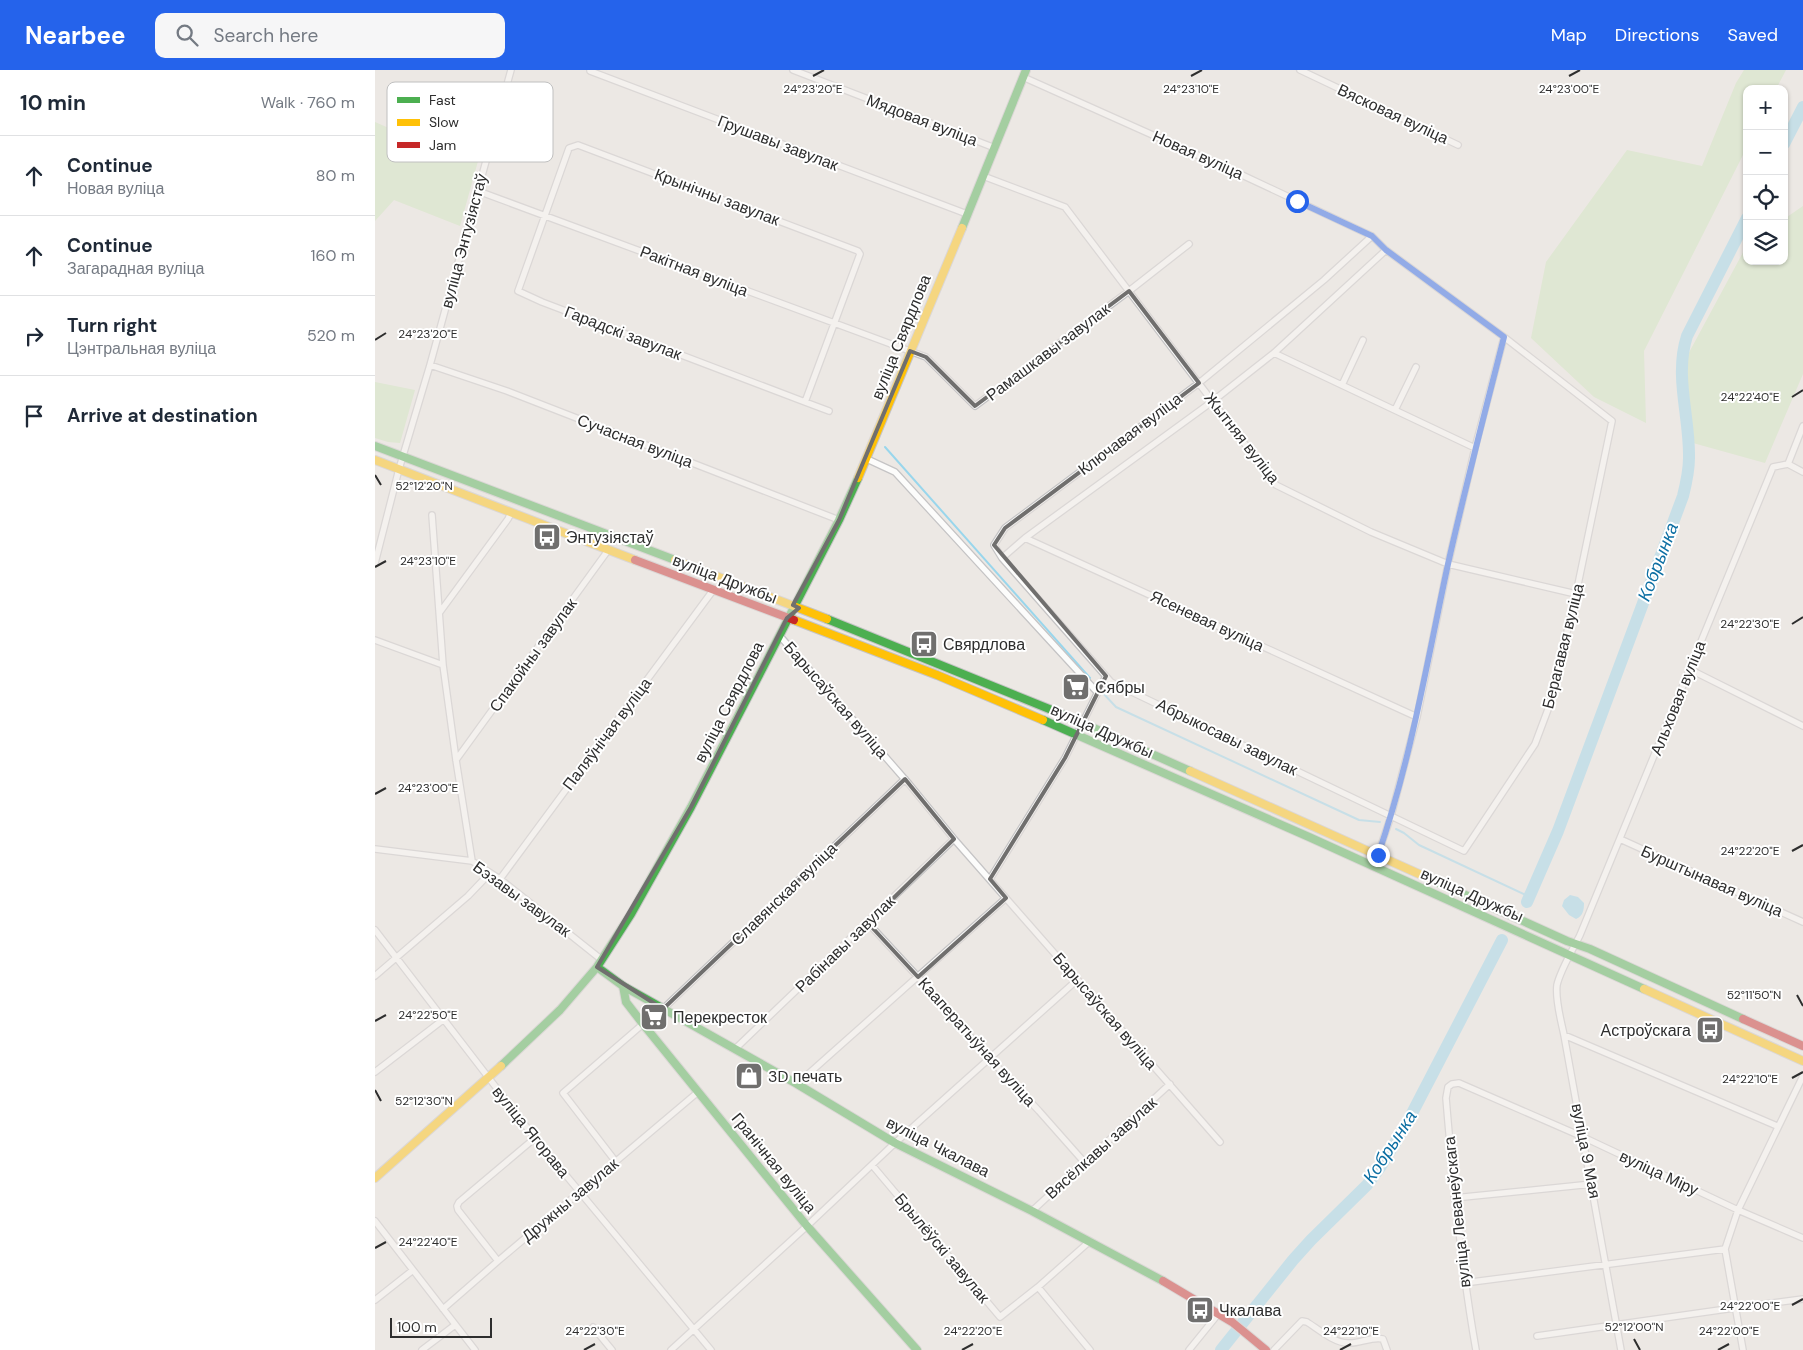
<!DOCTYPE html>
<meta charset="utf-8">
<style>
:root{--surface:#fff;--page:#f6f6f7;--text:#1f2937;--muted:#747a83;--line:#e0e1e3;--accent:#2563eb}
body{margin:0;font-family:"DM Sans",sans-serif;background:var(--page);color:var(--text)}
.controls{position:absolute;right:15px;top:15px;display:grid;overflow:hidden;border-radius:10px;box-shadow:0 1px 4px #0004}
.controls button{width:45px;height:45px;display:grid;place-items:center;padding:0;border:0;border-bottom:1px solid var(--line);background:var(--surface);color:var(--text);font:25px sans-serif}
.scale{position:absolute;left:15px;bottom:12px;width:102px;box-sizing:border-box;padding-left:5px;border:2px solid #2e2e2e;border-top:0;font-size:14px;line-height:18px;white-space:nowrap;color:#2e2e2e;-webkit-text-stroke:4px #fff;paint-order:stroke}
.stop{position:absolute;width:15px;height:15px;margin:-11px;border:4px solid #2563eb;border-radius:50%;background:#fff}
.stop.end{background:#2563eb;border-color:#fff;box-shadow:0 1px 5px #0008}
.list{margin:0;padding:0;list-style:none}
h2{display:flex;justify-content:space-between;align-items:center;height:65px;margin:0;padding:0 20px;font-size:21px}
h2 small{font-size:16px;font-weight:400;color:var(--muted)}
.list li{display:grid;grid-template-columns:32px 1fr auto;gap:15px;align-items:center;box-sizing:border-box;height:80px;padding:0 20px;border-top:1px solid var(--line)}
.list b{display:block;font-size:19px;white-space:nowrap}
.list p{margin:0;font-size:16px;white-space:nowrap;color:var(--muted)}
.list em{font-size:16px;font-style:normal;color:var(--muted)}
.icon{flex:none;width:28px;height:28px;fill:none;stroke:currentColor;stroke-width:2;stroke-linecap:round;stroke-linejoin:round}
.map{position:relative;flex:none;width:1428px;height:1280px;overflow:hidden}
header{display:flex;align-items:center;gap:30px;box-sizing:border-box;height:70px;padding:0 25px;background:var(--accent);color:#fff}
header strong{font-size:24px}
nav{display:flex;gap:28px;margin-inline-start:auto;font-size:18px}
.search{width:350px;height:45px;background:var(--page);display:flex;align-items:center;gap:12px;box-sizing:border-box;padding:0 18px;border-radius:10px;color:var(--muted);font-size:19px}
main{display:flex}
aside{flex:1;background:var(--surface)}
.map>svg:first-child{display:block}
</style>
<header>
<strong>Nearbee</strong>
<div class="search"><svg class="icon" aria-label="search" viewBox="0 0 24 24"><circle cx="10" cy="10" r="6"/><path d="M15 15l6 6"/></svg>Search here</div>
<nav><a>Map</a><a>Directions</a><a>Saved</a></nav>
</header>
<main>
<aside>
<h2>10 min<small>Walk · 760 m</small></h2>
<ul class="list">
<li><svg class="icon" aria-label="ahead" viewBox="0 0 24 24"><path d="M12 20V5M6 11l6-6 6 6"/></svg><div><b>Continue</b><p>Новая вуліца</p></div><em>80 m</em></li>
<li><svg class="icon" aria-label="ahead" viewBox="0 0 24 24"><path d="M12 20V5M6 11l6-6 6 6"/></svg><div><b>Continue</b><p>Загарадная вуліца</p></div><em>160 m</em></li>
<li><svg class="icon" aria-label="right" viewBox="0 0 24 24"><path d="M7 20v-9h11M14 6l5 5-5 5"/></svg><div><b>Turn right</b><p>Цэнтральная вуліца</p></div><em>520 m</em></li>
<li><svg class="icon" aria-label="arrive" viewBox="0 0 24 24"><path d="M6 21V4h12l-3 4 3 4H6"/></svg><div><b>Arrive at destination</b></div></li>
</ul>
</aside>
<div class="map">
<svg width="1428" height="1280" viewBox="0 0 1428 1280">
<rect width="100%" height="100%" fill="#ece8e4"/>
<!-- green -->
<path fill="#cee6be" d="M1369,0H1411L1401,19H1372V77L1269,281L1271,353L1219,327L1156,268L1171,192L1252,80L1327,96L1361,13Z
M0,52L32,66L71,58L110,66L85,156L19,130L0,151Z
M1428,136V304L1390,393L1318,373L1310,290L1372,175V191H1409V149Z
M0,312L40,320L25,373L13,372L0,368Z"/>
<!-- water -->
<path fill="#99d6ec" d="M1195,825L1203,827L1209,833C1209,840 1208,846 1201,849L1194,845L1187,836L1189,830Z"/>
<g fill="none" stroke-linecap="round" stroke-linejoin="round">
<!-- stream -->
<path stroke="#99d6ec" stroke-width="2" d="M510,377L715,608
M727,622L741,637L984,750L1005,752
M1021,759L1029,763L1044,775L1155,827"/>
<!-- river -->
<path stroke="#99d6ec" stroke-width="12" d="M1409,74L1428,37
M1152,832L1183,761L1308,426C1311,414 1314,401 1314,388C1315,347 1299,306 1312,266L1372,148
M846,1280L918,1190L936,1170L992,1115L1006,1096L1032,1053L1127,870"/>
<!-- street casing -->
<g stroke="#c5c4c5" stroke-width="8">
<path id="street" d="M215,0V1L592,144
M418,0L620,78
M925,0L1083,75
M648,7L867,105L997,166L1011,180L1129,267L1237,351L1201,524L1175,634L1160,674L1089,781L736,612L627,488L619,475L630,458L824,313L949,210L997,166
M608,106L690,137L901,415L996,462L1073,494L1201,524
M103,121L551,287L600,336L754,221L814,174
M899,283L1100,378
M55,295L132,321L464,450
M967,315L988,270
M430,332L485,184L483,181L203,75L194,78L143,221L167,232L430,332L454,341
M1020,340L1041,297
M492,389L520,402L722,622
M1413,394L1428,356
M1413,394L1428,402
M57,445L68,595L81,690L97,791
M650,468L838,331L899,283L1011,180
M627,488L650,468L1042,647
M0,493L24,399L55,295L136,0
M65,542L133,449L136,443
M404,565L534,714L579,769L845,1072
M0,570L68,595
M1314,599L1428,656
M81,690L234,479
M1245,769L1428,852
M0,779L97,791L125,809L227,890
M999,796L1016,746L1042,647L1073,494L1100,378L1129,267
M125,809L339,519
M615,809L690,688L731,606
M493,853L543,907L614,988L664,1041L710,1093
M0,860L160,1068L336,1280
M0,906L93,826L115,803
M288,939L530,709
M1189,965L1402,1056
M360,979L579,769
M0,1002L69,949
M422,1014L631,828
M241,1092L188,1023L268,954
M497,1095L625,1247L663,1217L715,1280
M1079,1128L1217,1114
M657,1141L795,1014
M0,1151L100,1280
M123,1191L83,1140L82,1136L84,1132L160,1068
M1089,1213L1350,1179
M663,1217L715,1171
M0,1230L38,1200
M68,1239L123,1191L323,1022
M218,1257L237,1280
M1162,1266L1359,1238L1428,1229
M47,1280L80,1255
M296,1280L432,1156L520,1073L702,910
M814,1280L844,1243
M899,1280L927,1251L932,1252C943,1259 959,1273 973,1273C985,1274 997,1266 1008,1269L1012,1280
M1101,1280C1086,1196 1078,1113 1071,1028L1073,1017L1077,1014L1084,1013L1208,1067L1363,1140L1428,1168
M1246,1280L1189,965C1186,950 1180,930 1182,915C1185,901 1198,879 1205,865L1398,397L1413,394
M1368,1280L1350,1179L1363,1140L1428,1006"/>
</g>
<!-- fast casing -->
<g stroke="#c5c4c5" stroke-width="10">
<path id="fast" d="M587,158L651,0
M0,376L300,490
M452,549L694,647L815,701
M668,650L934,767L1269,919
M1053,808L1192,871L1215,879L1368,949
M222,897L248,916L422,1014L520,1073L657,1141L788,1211
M248,916L251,932L268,954L432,1156L542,1280
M126,996L185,940L222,897L256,844L316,737L464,450L483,408"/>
</g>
<!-- slow casing -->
<g stroke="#c5c4c5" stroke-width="10">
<path id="slow" d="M0,390L260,490
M483,408L587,158
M300,490L452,549
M419,550L562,605L668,650
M815,701L1053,808
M1269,919L1428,991
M0,1108L126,996"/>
</g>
<!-- jam casing -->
<g stroke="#c5c4c5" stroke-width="10">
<path id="jam" d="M260,490L419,550
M1368,949L1428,976
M788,1211L857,1252L891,1280"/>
</g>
<!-- street -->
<use href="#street" stroke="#fcfcfb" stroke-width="5.5"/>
<!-- fast -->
<use href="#fast" stroke="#4caf50" stroke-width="8"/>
<!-- slow -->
<use href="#slow" stroke="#ffc107" stroke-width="8"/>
<!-- jam -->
<use href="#jam" stroke="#c62828" stroke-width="8"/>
</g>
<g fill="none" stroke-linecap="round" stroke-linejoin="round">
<!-- route -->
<path stroke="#2563eb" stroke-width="6" d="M922,131L997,166L1011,180L1129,267C1110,342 1090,418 1073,494C1052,592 1036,690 1003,785"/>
</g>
<!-- marked area -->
<path d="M0 0H1428V1280H0ZM754,221L824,313L630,458L619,475L731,606L690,688L615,809L631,828L543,907L493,853L579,769L530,709L288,939L222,897L316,737L412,548L424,538L418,535L464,450L535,281L551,287L600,336Z" fill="#ece8e4" fill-opacity=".55" fill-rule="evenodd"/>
<path fill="none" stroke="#706f6e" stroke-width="4" stroke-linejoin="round" d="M754,221L824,313L630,458L619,475L731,606L690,688L615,809L631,828L543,907L493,853L579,769L530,709L288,939L222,897L316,737L412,548L424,538L418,535L464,450L535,281L551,287L600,336Z"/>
<!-- ticks -->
<path fill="none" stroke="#2e2e2e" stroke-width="2" d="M438,6L449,0M816,6L827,0M1194,6L1205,0M0,270L11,263M1417,327L1428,320M0,405L6,415M0,497L11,491M1417,554L1428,547M0,724L11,718M1417,781L1428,775M1422,925L1428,936M0,951L11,945M1417,1008L1428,1002M0,1020L6,1031M0,1178L11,1172M1417,1235L1428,1229M1259,1269L1265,1280M209,1280L220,1274M587,1280L598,1274M965,1280L976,1274M1343,1280L1354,1274"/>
<!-- icons -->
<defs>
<g id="bus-square" transform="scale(1.4375)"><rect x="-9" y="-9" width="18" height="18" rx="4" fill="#706f6e" stroke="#fff"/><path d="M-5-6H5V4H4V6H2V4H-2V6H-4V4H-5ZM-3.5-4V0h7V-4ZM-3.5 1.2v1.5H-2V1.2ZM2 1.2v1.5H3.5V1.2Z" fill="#fff"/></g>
<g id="supermarket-square" transform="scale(1.4375)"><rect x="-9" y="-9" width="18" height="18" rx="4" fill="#706f6e" stroke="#fff"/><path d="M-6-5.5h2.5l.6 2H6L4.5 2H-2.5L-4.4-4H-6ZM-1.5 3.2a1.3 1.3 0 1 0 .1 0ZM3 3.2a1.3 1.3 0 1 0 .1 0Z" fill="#fff"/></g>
<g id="shop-square" transform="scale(1.4375)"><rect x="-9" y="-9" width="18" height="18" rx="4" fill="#706f6e" stroke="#fff"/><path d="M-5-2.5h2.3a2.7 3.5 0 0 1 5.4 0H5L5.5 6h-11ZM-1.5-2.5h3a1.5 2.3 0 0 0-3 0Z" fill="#fff"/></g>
</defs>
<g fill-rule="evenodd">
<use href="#bus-square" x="172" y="467"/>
<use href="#bus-square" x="549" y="574"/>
<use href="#supermarket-square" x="701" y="617"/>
<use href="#supermarket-square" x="279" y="947"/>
<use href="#bus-square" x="1335" y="960"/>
<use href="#shop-square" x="374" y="1006"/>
<use href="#bus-square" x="825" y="1240"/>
</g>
<g text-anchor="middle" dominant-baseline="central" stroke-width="4" stroke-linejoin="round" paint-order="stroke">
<!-- street labels -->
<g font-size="16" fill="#2e2e2e" stroke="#fff">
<text transform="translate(1018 44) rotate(25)">Вясковая вуліца</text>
<text transform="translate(547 50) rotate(21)">Мядовая вуліца</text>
<text transform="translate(403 73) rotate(21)">Грушавы завулак</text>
<text transform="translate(823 85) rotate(24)">Новая вуліца</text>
<text transform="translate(342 127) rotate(21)">Крынічны завулак</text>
<text transform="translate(89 171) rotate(-75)">вуліца Энтузіястаў</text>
<text transform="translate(319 201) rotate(21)">Ракітная вуліца</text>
<text transform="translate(248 263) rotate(21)">Гарадскі завулак</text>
<text transform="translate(526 267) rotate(-68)">вуліца Свярдлова</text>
<text transform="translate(673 282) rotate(-37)">Рамашкавы завулак</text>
<text transform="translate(755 364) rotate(-37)">Ключавая вуліца</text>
<text transform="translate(867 368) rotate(52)">Жытняя вуліца</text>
<text transform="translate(260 371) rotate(21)">Сучасная вуліца</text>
<text transform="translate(350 509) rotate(21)">вуліца Дружбы</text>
<text transform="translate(832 551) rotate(25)">Ясеневая вуліца</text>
<text transform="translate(1188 576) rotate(-76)">Берагавая вуліца</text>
<text transform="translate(158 585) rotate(-54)">Спакойны завулак</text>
<text transform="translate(1303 628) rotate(-68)">Альховая вуліца</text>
<text transform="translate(461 630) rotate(49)">Барысаўская вуліца</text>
<text transform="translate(354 632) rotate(-63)">вуліца Свярдлова</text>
<text transform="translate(727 661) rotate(24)">вуліца Дружбы</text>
<text transform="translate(232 664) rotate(-53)">Паляўнічая вуліца</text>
<text transform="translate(852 667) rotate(26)">Абрыкосавы завулак</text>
<text transform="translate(1337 811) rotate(24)">Бурштынавая вуліца</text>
<text transform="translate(409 824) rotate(-44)">Славянская вуліца</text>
<text transform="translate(1097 825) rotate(24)">вуліца Дружбы</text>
<text transform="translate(147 829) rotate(36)">Бэзавы завулак</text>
<text transform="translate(470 874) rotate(-44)">Рабінавы завулак</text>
<text transform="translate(730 941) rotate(49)">Барысаўская вуліца</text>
<text transform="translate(602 972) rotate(48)">Кааператыўная вуліца</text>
<text transform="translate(156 1062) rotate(51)">вуліца Ягорава</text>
<text transform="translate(563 1077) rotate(27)">вуліца Чкалава</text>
<text transform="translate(726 1078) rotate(-42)">Вясёлкавы завулак</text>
<text transform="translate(1211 1081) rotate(79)">вуліца 9 Мая</text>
<text transform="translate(399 1093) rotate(51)">Гранічная вуліца</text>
<text transform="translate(1284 1103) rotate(25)">вуліца Міру</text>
<text transform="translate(195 1130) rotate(-40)">Дружны завулак</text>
<text transform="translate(1082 1142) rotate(-96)">вуліца Леванеўскага</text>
<text transform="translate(567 1178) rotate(50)">Брылёўскі завулак</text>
</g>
<!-- poi labels -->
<g font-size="16" fill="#2e2e2e" stroke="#fff" text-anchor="start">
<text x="191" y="467">Энтузіястаў</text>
<text x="568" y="574">Свярдлова</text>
<text x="720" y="617">Сябры</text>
<text x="298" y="947">Перекресток</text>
<text x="1316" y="960" text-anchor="end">Астроўскага</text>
<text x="393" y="1006">3D печать</text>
<text x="844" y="1240">Чкалава</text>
</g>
<!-- water labels -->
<g font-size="18" font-style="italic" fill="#0d6fa3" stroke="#fff">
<text transform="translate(1283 492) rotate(-69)">Кобрынка</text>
<text transform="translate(1015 1077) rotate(-57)">Кобрынка</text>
</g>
</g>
<!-- legend -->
<rect x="12" y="12" width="166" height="80" rx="8" fill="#fff" stroke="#c0c0c0" stroke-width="1"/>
<rect x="22" y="27" width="23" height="6" fill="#4caf50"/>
<rect x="22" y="49" width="23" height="7" fill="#ffc107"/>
<rect x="22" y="72" width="23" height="6" fill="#c62828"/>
<g font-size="14" fill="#2e2e2e">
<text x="54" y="35">Fast</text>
<text x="54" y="57">Slow</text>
<text x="54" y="80">Jam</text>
</g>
<g font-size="12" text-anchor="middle" fill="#2e2e2e" stroke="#fff" stroke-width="4" stroke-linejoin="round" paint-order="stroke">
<text x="438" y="23">24°23'20"E</text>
<text x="816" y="23">24°23'10"E</text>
<text x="1194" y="23">24°23'00"E</text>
<text x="53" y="268">24°23'20"E</text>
<text x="1375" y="331">24°22'40"E</text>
<text x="49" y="420">52°12'20"N</text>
<text x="53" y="495">24°23'10"E</text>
<text x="1375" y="558">24°22'30"E</text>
<text x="53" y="722">24°23'00"E</text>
<text x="1375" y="785">24°22'20"E</text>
<text x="1379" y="929">52°11'50"N</text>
<text x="53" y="949">24°22'50"E</text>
<text x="1375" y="1013">24°22'10"E</text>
<text x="49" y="1035">52°12'30"N</text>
<text x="53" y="1176">24°22'40"E</text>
<text x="1375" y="1240">24°22'00"E</text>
<text x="1259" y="1261">52°12'00"N</text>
<text x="220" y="1265">24°22'30"E</text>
<text x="598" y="1265">24°22'20"E</text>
<text x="976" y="1265">24°22'10"E</text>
<text x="1354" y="1265">24°22'00"E</text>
</g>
</svg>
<div class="controls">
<button>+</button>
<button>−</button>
<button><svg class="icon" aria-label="locate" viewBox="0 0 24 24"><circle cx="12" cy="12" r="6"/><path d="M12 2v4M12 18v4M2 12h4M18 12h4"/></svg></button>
<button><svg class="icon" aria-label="layers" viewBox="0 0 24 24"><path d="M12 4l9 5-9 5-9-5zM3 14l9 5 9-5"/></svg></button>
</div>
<div class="scale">100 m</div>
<div class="stop" style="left:922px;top:131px"></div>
<div class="stop end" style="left:1003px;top:785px"></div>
</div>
</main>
